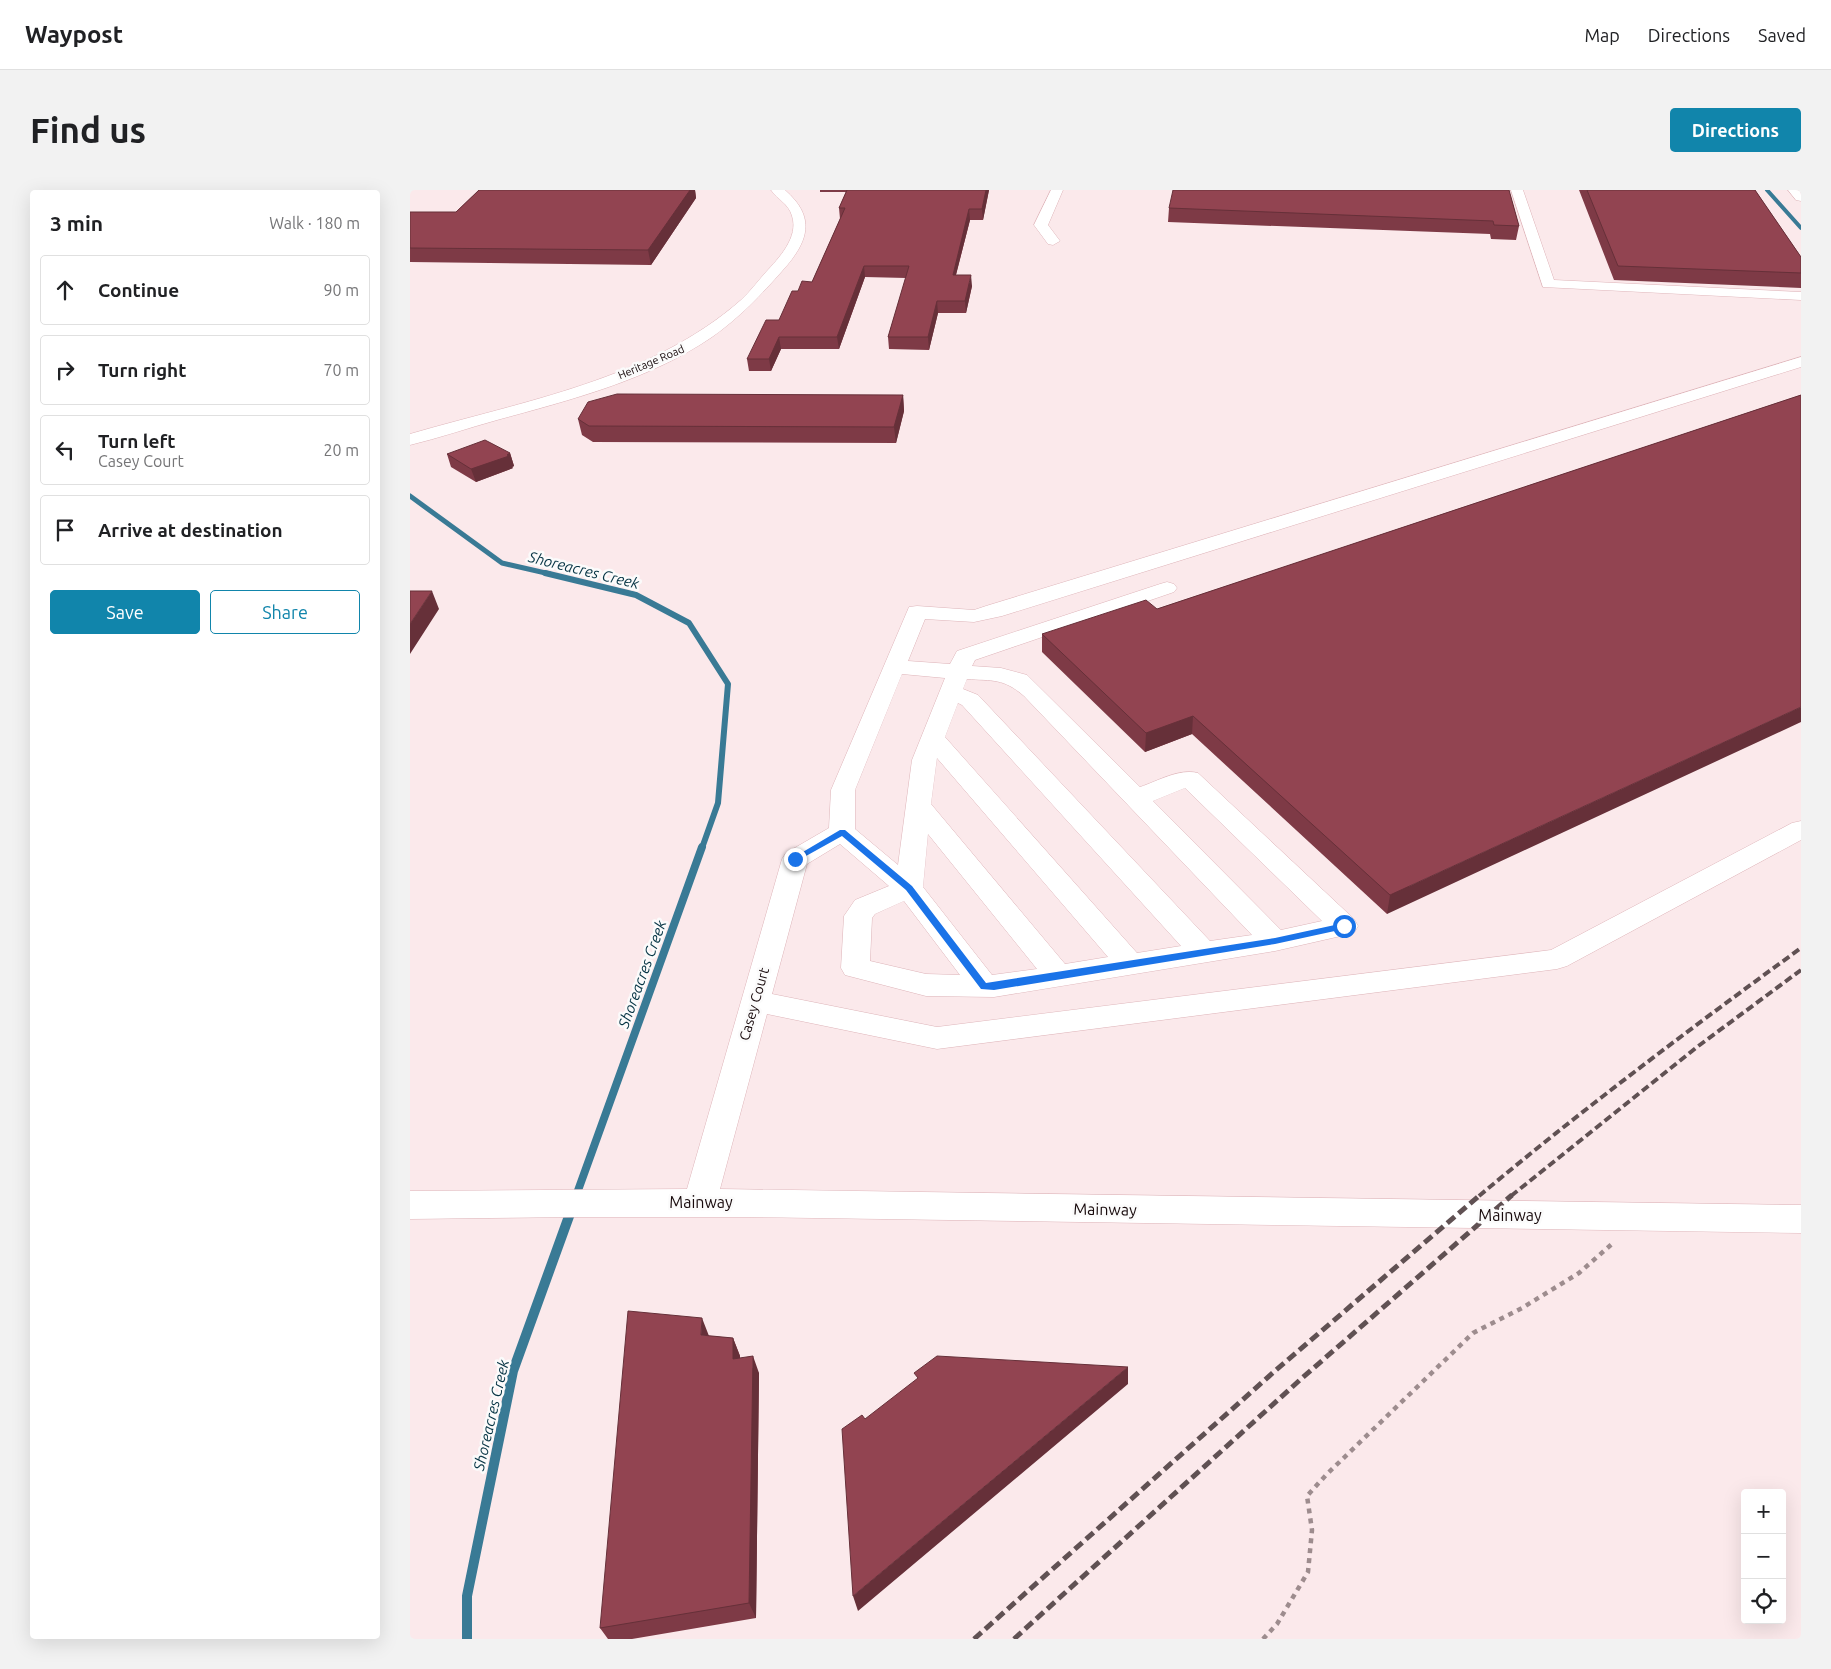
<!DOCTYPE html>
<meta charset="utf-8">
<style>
:root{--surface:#fff;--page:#f2f2f2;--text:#202124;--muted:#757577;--line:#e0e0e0;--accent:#1185ab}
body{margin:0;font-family:Ubuntu,sans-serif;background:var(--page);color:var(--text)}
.controls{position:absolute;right:15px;bottom:15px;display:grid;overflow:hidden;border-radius:5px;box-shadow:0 5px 20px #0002}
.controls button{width:45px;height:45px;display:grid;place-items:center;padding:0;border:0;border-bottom:1px solid var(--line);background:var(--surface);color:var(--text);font:25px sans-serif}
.stop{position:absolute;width:15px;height:15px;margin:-11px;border:4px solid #1a73e8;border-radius:50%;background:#fff}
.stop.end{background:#1a73e8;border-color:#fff;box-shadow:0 1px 5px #0008}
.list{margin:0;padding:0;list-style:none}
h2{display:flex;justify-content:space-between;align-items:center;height:65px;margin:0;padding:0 20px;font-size:21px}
h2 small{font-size:16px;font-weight:400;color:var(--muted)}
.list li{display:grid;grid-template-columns:32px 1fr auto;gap:15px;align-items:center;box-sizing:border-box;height:70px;margin:0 10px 10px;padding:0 10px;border:1px solid var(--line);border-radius:5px}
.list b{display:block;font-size:19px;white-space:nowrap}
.list p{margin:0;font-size:16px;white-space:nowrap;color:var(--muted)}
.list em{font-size:16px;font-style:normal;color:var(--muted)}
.actions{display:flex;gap:10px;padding:15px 20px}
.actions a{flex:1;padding:11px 0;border:1px solid var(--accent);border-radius:5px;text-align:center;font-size:18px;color:var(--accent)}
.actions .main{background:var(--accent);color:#fff}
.icon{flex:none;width:28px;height:28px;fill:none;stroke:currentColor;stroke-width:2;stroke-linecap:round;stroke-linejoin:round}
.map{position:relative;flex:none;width:1391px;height:1449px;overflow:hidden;border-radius:5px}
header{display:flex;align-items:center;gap:30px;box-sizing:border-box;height:70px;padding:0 25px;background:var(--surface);border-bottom:1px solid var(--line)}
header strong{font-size:24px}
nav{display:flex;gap:28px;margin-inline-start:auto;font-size:18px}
.intro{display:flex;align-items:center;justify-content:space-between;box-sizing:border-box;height:120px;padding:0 30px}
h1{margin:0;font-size:35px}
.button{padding:12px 22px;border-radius:5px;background:var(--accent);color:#fff;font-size:18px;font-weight:700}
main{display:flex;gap:30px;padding:0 30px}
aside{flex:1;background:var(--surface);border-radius:5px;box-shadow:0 5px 20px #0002}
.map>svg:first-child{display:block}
</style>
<header>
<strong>Waypost</strong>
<nav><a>Map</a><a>Directions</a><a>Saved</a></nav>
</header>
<div class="intro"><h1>Find us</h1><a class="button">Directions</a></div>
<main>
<aside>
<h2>3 min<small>Walk · 180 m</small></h2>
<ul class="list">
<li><svg class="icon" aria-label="ahead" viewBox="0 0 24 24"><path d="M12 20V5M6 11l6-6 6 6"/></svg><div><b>Continue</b></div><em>90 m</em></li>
<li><svg class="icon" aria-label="right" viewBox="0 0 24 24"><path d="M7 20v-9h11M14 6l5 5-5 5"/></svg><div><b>Turn right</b></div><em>70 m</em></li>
<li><svg class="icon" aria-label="left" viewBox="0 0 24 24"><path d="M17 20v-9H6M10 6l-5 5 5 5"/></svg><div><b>Turn left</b><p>Casey Court</p></div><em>20 m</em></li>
<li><svg class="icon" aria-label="arrive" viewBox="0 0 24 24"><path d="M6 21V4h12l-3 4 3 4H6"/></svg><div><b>Arrive at destination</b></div></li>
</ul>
<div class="actions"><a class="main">Save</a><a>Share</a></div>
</aside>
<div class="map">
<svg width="1391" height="1449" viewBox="0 0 1391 1449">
<rect width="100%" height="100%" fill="#fbe9eb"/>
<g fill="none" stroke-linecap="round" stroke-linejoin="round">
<!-- stream-far4 -->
<path stroke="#397a95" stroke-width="4" d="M1357,0L1391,38"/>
<!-- stream-far3 -->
<path stroke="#397a95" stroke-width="5" d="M0,306L92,373L140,384"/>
<!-- stream-far2 -->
<path stroke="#397a95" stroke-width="6" d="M135,383L226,405L279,433L318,494L308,613L292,658"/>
<!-- stream-far1 -->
<path stroke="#397a95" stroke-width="8" d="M166,1006L292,657"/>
<!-- stream -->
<path stroke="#397a95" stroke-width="10" d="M165,1008L166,1005
M57,1449V1406L103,1181L162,1018"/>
<!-- minor casing -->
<g stroke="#deb4b9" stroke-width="1">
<path id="minor" d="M361,0H375C406,27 399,51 373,80C351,105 329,128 302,147C239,190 160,210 87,230C58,238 29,248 0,255V244C113,211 240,190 331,110C340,102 348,91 356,82C369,68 389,47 382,26C379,14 367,9 361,0Z
M641,0H653L638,35L650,51L643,55L638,54L624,35Z
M1101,0H1113L1144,90L1391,102V110L1133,97Z
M1378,0H1391V11L1386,10Z
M1391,167V177L592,426L564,432L515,429L498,471L540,474L547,461L750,394L757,392L764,394L767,398L764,402L565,470L562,476L591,478L617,485L730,597C748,591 769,578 788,583L944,729L948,736L944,743L865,761L584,807L516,806L435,785L431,778L434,726L445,710L479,696L430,654L397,674L362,804L527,837L1141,760L1382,633L1391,631V650L1157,776L1147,779L527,859L357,824L310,999L1391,1015V1043L339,1027H170L0,1029V1001L277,999L372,669L376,663L419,638L421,600L499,417L507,416L564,420L576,416ZM492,484L535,488L502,570L488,675L445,639V600ZM557,489C583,491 593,488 614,506L842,745L800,751L568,505L553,499ZM548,513L552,515L771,756L727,763L535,547ZM527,568L698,767L655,774L521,614ZM775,598L912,731L871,740L743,611ZM518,644L627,779L582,785L513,697ZM494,711L550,785L516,784L460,771L462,728L465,724Z"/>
</g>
<!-- path -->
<path stroke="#9d8c8e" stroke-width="4.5" stroke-dasharray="5 5" stroke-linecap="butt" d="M853,1449L867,1434L898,1382L902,1340L897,1306L916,1285L1063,1143L1112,1118L1169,1083L1203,1053"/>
<!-- minor -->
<use href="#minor" fill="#fff" fill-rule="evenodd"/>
<!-- rail-far1 -->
<path stroke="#605153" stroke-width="4" stroke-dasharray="8 4" stroke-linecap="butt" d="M1069,1006C1173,919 1281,838 1391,758
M1101,1006L1287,857L1391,780"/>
<!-- rail -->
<path stroke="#605153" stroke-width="5" stroke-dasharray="10 5" stroke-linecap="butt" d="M564,1449L866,1180L1070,1005
M604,1449L891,1189L1102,1005"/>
</g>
<!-- wall -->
<path fill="#7e3a46" d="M69,0H285L286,8L241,75L0,72V22H46Z
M410,0H579L573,30H560L546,85L562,96L556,123H528L519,160L479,159L478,147L496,88L455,87L429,159H371L361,181H339L337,169L369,130L388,101L402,92L430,29L429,18L436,2H410Z
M1099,0L1109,36L1106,50L1081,49L1080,44L758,32L759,18Z
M1169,0H1345L1391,67V98L1204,90Z
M493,205L494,221L486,253L183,252L172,245L168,229Z
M1391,205L977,724L782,544L735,562L632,462V444L747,419Z
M100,263L104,276L102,277L103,278L66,292L41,277L37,264Z
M299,1146L323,1148L330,1166V1168L349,1183L346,1428L222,1449H198L190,1438Z"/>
<!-- shaded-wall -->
<path fill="#663039" d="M280,0H285L286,8L241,75L238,60Z
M576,0H579L573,30L572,19Z
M559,19L560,30L543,96V85Z
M454,76L455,87L429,159L427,147Z
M561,85L562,96L556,123L555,111Z
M527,111L528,123L519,160L518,147Z
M369,147L371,159L361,181L359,169Z
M493,205L494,221L486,253L484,237Z
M100,263L104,276L102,277L103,278L66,292L61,279Z
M22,401L29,419L0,464V434Z
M1391,517V532L977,724L980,705Z
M783,526L782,544L735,562L736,543Z
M292,1128L299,1146L291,1145Z
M323,1148L330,1166L329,1186L323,1169Z
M343,1166L349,1183L346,1428L339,1413Z
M718,1177V1194L448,1421L443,1406Z"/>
<!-- building -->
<path fill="#924451" stroke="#663039" d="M69,0H280L238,60L0,58V22H46Z
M437,0H576L572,19H559L543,85H561L555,111H527L518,147H478L499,76H454L427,147H369L359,169H337L356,130H369L382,101H388L392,91L402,92L435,18H429Z
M763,0H1099L1109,36L1084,35L1083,31L759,18Z
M1177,0H1345L1391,67V83L1208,76Z
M207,204L493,205L484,237L179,236L168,229L178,212Z
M1391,205V517L980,705L783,526L736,543L632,444L736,410L747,419Z
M75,250L100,263L97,265L99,266L61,279L37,264Z
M0,401H22L0,434Z
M218,1121L292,1128L291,1145L323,1148V1169L343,1166L339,1413L190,1438Z
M527,1166L718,1177L443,1406L432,1239L452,1225L455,1229L508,1188L504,1183Z"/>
<!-- route -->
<path fill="#1a73e8" d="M430,640H435L502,696L576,793L865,748L934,733L938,736L934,739L865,754L584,800L571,799L496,700L432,646L387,671L381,669Z"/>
<g text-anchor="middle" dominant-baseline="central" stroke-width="5" stroke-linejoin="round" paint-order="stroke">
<!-- far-street labels -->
<g font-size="11" fill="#17090b" stroke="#fbfbfb">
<text transform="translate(241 172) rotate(-23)">Heritage Road</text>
</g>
<!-- street labels -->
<g font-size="14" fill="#17090b" stroke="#fbfbfb">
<text transform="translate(344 814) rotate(-74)">Casey Court</text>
</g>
<!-- water labels -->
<g font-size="15" font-style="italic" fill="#063444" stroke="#fbfbfb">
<text transform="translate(174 380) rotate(14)">Shoreacres Creek</text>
<text transform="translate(232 784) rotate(-70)">Shoreacres Creek</text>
<text transform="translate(81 1225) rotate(-77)">Shoreacres Creek</text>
</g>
<!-- near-street labels -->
<g font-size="16" fill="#17090b" stroke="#fbfbfb">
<text x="291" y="1012">Mainway</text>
<text transform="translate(695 1019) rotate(1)">Mainway</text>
<text x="1100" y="1025">Mainway</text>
</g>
</g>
</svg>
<div class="controls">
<button>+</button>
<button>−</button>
<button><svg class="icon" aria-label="locate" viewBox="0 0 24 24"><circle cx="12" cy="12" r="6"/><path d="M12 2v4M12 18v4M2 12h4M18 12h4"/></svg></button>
</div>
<div class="stop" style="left:934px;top:736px"></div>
<div class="stop end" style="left:385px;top:669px"></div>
</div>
</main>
